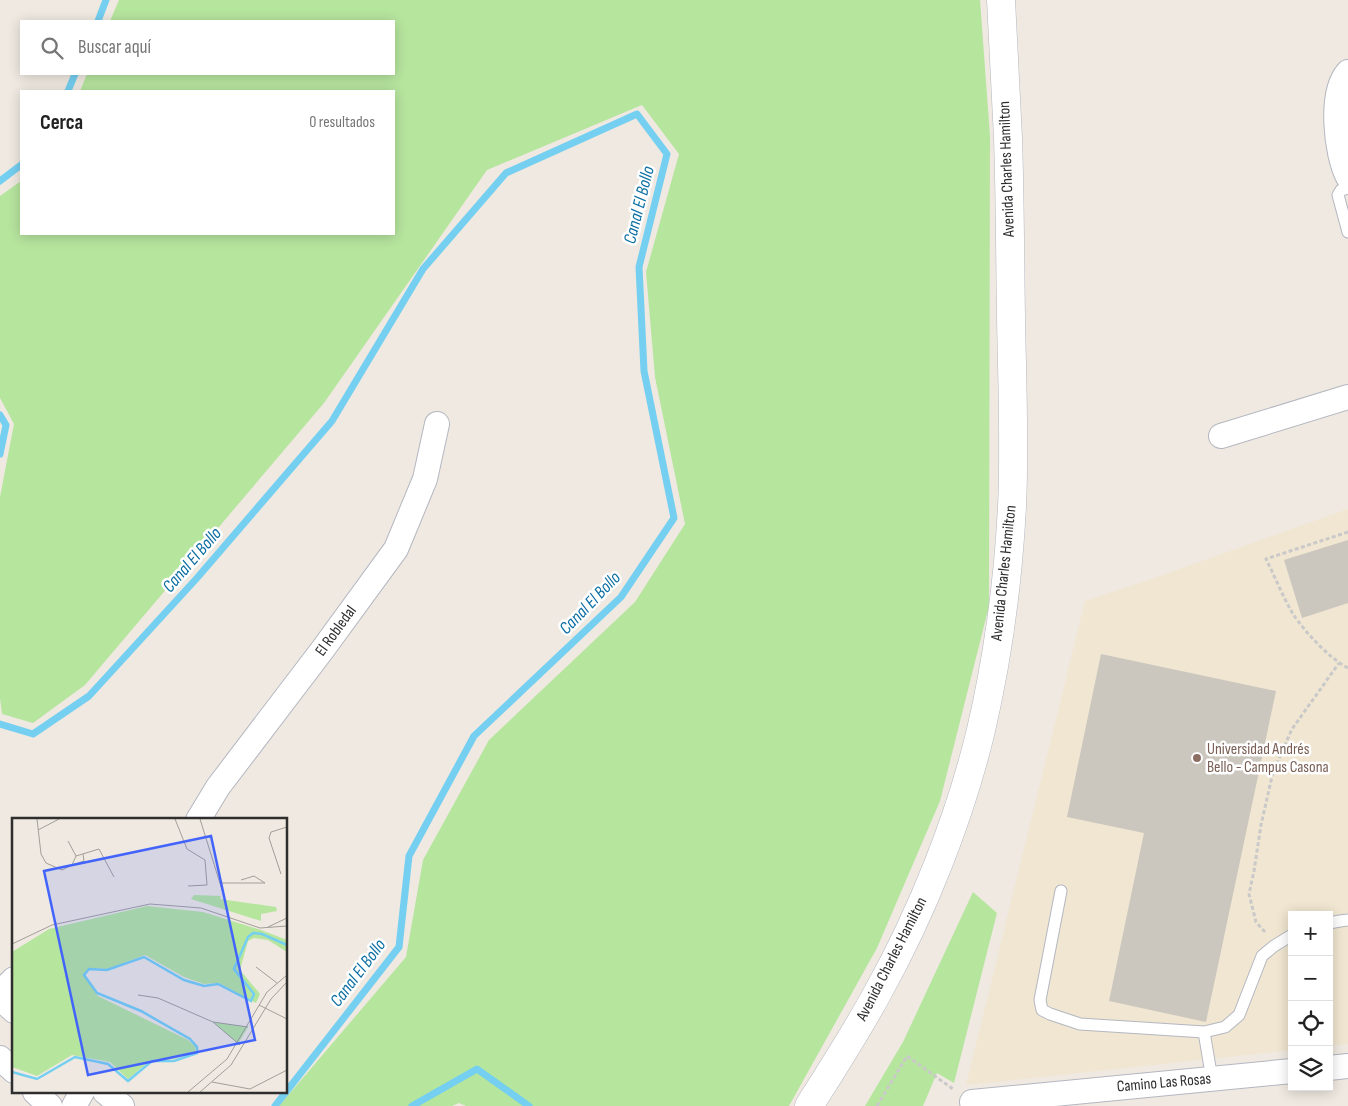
<!DOCTYPE html>
<html lang="es">
<meta charset="utf-8">
<style>
:root{--surface:#fff;--page:#f2f2f2;--text:#222;--muted:#767676;--line:#e0e0e0}
body{margin:0;font-family:"Sofia Sans Condensed",sans-serif;background:var(--page);color:var(--text)}
.controls{position:absolute;right:15px;bottom:15px;display:grid;overflow:hidden;border-radius:0px;box-shadow:0 2px 12px #0003}
.controls button{width:45px;height:45px;display:grid;place-items:center;padding:0;border:0;border-bottom:1px solid var(--line);background:var(--surface);color:var(--text);font:25px sans-serif}
.list{margin:0;padding:0;list-style:none}
h2{display:flex;justify-content:space-between;align-items:center;height:65px;margin:0;padding:0 20px;font-size:21px}
h2 small{font-size:16px;font-weight:400;color:var(--muted)}
.icon{flex:none;width:28px;height:28px;fill:none;stroke:currentColor;stroke-width:2;stroke-linecap:round;stroke-linejoin:round}
.map{position:relative;flex:none;width:1348px;height:1106px;overflow:hidden}
.search{position:absolute;background:var(--surface);box-shadow:0 2px 12px #0003;left:20px;top:20px;width:375px;height:55px;display:flex;align-items:center;gap:12px;box-sizing:border-box;padding:0 18px;border-radius:0px;color:var(--muted);font-size:19px}
.panel{position:absolute;background:var(--surface);box-shadow:0 2px 12px #0003;left:20px;top:90px;width:375px;height:145px;border-radius:0px}
.map>svg:first-child{display:block}
</style>
<div class="map">
<svg width="1348" height="1106" viewBox="0 0 1348 1106">
<rect width="100%" height="100%" fill="#efe9e1"/>
<!-- education -->
<path fill="#f0e6d1" d="M1348,509V1044L1329,1046V915H1292V1050L966,1085L1085,601L1149,580Z"/>
<!-- green -->
<path fill="#b6e59e" d="M119,0H980L990,136L989,606L940,801L877,948L789,1106H466L459,1103L452,1106H279L406,957L423,860L489,740L635,602L685,524L655,377L646,272L679,154L642,105L487,170L324,403L85,685L33,723L2,714L0,698V497L14,424L0,398V196L21,181V234H394V91H80L87,74H394V21H110Z
M973,892L997,913L954,1083L937,1073L923,1106H865L903,1042Z"/>
<g fill="none" stroke-linecap="round" stroke-linejoin="round">
<!-- stream -->
<path stroke="#75cff0" stroke-width="7" d="M98,21L106,0
M68,91L75,74
M0,181L21,165
M0,415L6,425L0,454
M0,724L33,734L89,696L197,578L332,421L423,269L506,173L637,114L667,154L639,267L644,371L674,518L621,597L474,736L409,856L399,947L286,1092
M275,1106L286,1092
M412,1106L477,1069L529,1106"/>
</g>
<!-- building -->
<path fill="#cbc7bf" d="M1348,540V603L1302,618L1284,560Z
M1101,654L1276,691L1206,1022L1109,1001L1144,833L1067,817Z"/>
<g fill="none" stroke-linecap="round" stroke-linejoin="round">
<!-- service casing -->
<g stroke="#b4b7c1" stroke-width="13">
<path id="service" d="M1348,188L1341,190L1338,195L1348,232
M1061,891L1040,1000L1042,1010L1050,1014L1080,1024L1204,1032L1225,1027L1239,1015L1262,956L1274,946L1292,935
M1329,923L1340,921L1348,920
M1204,1032L1212,1079"/>
</g>
<!-- minor casing -->
<g stroke="#b4b7c1" stroke-width="26">
<path id="minor" d="M1348,72C1329,93 1336,154 1348,177
M1221,436L1348,397
M198,820L218,787L323,649L396,549L425,479L437,424
M0,993L14,979
M0,998L14,1011
M0,1058L14,1071
M1329,1068L1348,1066
M35,1092L50,1106
M105,1092L122,1106
M972,1102L1292,1071
M74,1106L82,1092"/>
</g>
<!-- tertiary casing -->
<g stroke="#b4b7c1" stroke-width="29">
<path id="tertiary" d="M809,1106C833,1068 857,1031 878,992C922,913 960,818 981,730C998,657 1008,582 1012,507C1015,444 1012,380 1011,317C1010,257 1010,198 1008,138C1006,92 1003,46 1001,0"/>
</g>
<!-- path -->
<path stroke="#c9c9c9" stroke-width="3" stroke-dasharray="4 2.5" stroke-linecap="butt" d="M1348,532L1266,559C1275,577 1283,597 1293,614C1304,631 1330,659 1348,668
M1265,932L1256,922L1249,894L1254,871L1261,825L1273,772L1292,729L1339,663
M877,1106L907,1056L953,1089"/>
<!-- service -->
<use href="#service" stroke="#fff" stroke-width="11"/>
<!-- minor -->
<use href="#minor" stroke="#fff" stroke-width="24"/>
<!-- tertiary -->
<use href="#tertiary" stroke="#fff" stroke-width="28"/>
</g>
<!-- markers -->
<circle fill="#8d6e63" stroke="#fff" stroke-width="2" cx="1197" cy="758" r="5"/>
<g text-anchor="middle" dominant-baseline="central" stroke-width="5" stroke-linejoin="round" paint-order="stroke">
<!-- street labels -->
<g font-size="16" fill="#2e2e2e" stroke="#fff">
<text transform="translate(1007 169) rotate(-92)">Avenida Charles Hamilton</text>
<text transform="translate(1004 573) rotate(-84)">Avenida Charles Hamilton</text>
<text transform="translate(336 631) rotate(-54)">El Robledal</text>
<text transform="translate(892 959) rotate(-63)">Avenida Charles Hamilton</text>
<text transform="translate(1164 1083) rotate(-5)">Camino Las Rosas</text>
</g>
<!-- education labels -->
<g font-size="16" fill="#785e54" stroke="#fff" text-anchor="start">
<text x="1207" y="749">Universidad Andrés<tspan x="1207" dy="18">Bello - Campus Casona</tspan></text>
</g>
<!-- water labels -->
<g font-size="18" font-style="italic" fill="#0d6fa3" stroke="#fff">
<text transform="translate(639 205) rotate(-76)">Canal El Bollo</text>
<text transform="translate(192 560) rotate(-49)">Canal El Bollo</text>
<text transform="translate(590 603) rotate(-46)">Canal El Bollo</text>
<text transform="translate(358 973) rotate(-53)">Canal El Bollo</text>
</g>
</g>
<!-- overview -->
<g transform="translate(12 818)">
<rect width="275" height="275" fill="#efe9e1"/>
<path d="M182,77L209,78L208,81L264,89L265,93L249,96V103L179,81ZM135,88L191,94L249,112L275,122V134L256,122L242,120L236,123L228,152L248,176L244,185L207,165L192,166L172,159L133,137L96,151L77,150L71,157L86,178L176,222L184,229L183,234L162,241L139,242L116,261L98,244L60,237L25,258L0,249V134L37,111ZM201,204L236,209L226,226Z" fill="#b6e59e"/>
<path fill="none" stroke="#75cff0" stroke-width="2.5" d="M0,254L25,261L63,239L96,246L116,263L140,243H162L185,235V229L178,221L129,193L85,175L72,157L77,151L95,152L132,139L172,162L192,168L206,166L239,183L242,176L222,151L236,119L241,115L250,116L275,127"/>
<path fill="none" stroke="#a29e99" stroke-width="1" d="M25,1L29,36L34,45L50,52L60,47L64,38M163,1L175,31L193,42L195,67L176,68M188,1L211,75M26,12L47,1M56,23L64,38M64,38L87,31L102,59M60,47L72,43L71,36M269,56L257,20L259,14L275,9M208,65H253L242,58L229,62M256,109L275,100M0,126L40,107L138,86L189,90L248,110L275,108M244,149L265,165M126,177L146,180L201,204L236,209M247,187L275,201M201,204L228,227M200,264L238,271L275,252M176,274L215,241L255,174L275,157M188,274L219,247L259,181L275,164"/>
<path fill="#4264fb" fill-opacity="0.15" stroke="#4264fb" stroke-width="2.5" d="M199,18L243,222L76,257L32,53Z"/>
<rect width="275" height="275" fill="none" stroke="#2e2e2e" stroke-width="2.5"/>
</g>
</svg>
<div class="controls">
<button>+</button>
<button>−</button>
<button><svg class="icon" aria-label="locate" viewBox="0 0 24 24"><circle cx="12" cy="12" r="6"/><path d="M12 2v4M12 18v4M2 12h4M18 12h4"/></svg></button>
<button><svg class="icon" aria-label="layers" viewBox="0 0 24 24"><path d="M12 4l9 5-9 5-9-5zM3 14l9 5 9-5"/></svg></button>
</div>
<div class="search"><svg class="icon" aria-label="search" viewBox="0 0 24 24"><circle cx="10" cy="10" r="6"/><path d="M15 15l6 6"/></svg>Buscar aquí</div>
<section class="panel">
<h2>Cerca<small>0 resultados</small></h2>
<ul class="list">
</ul>
</section>
</div>
